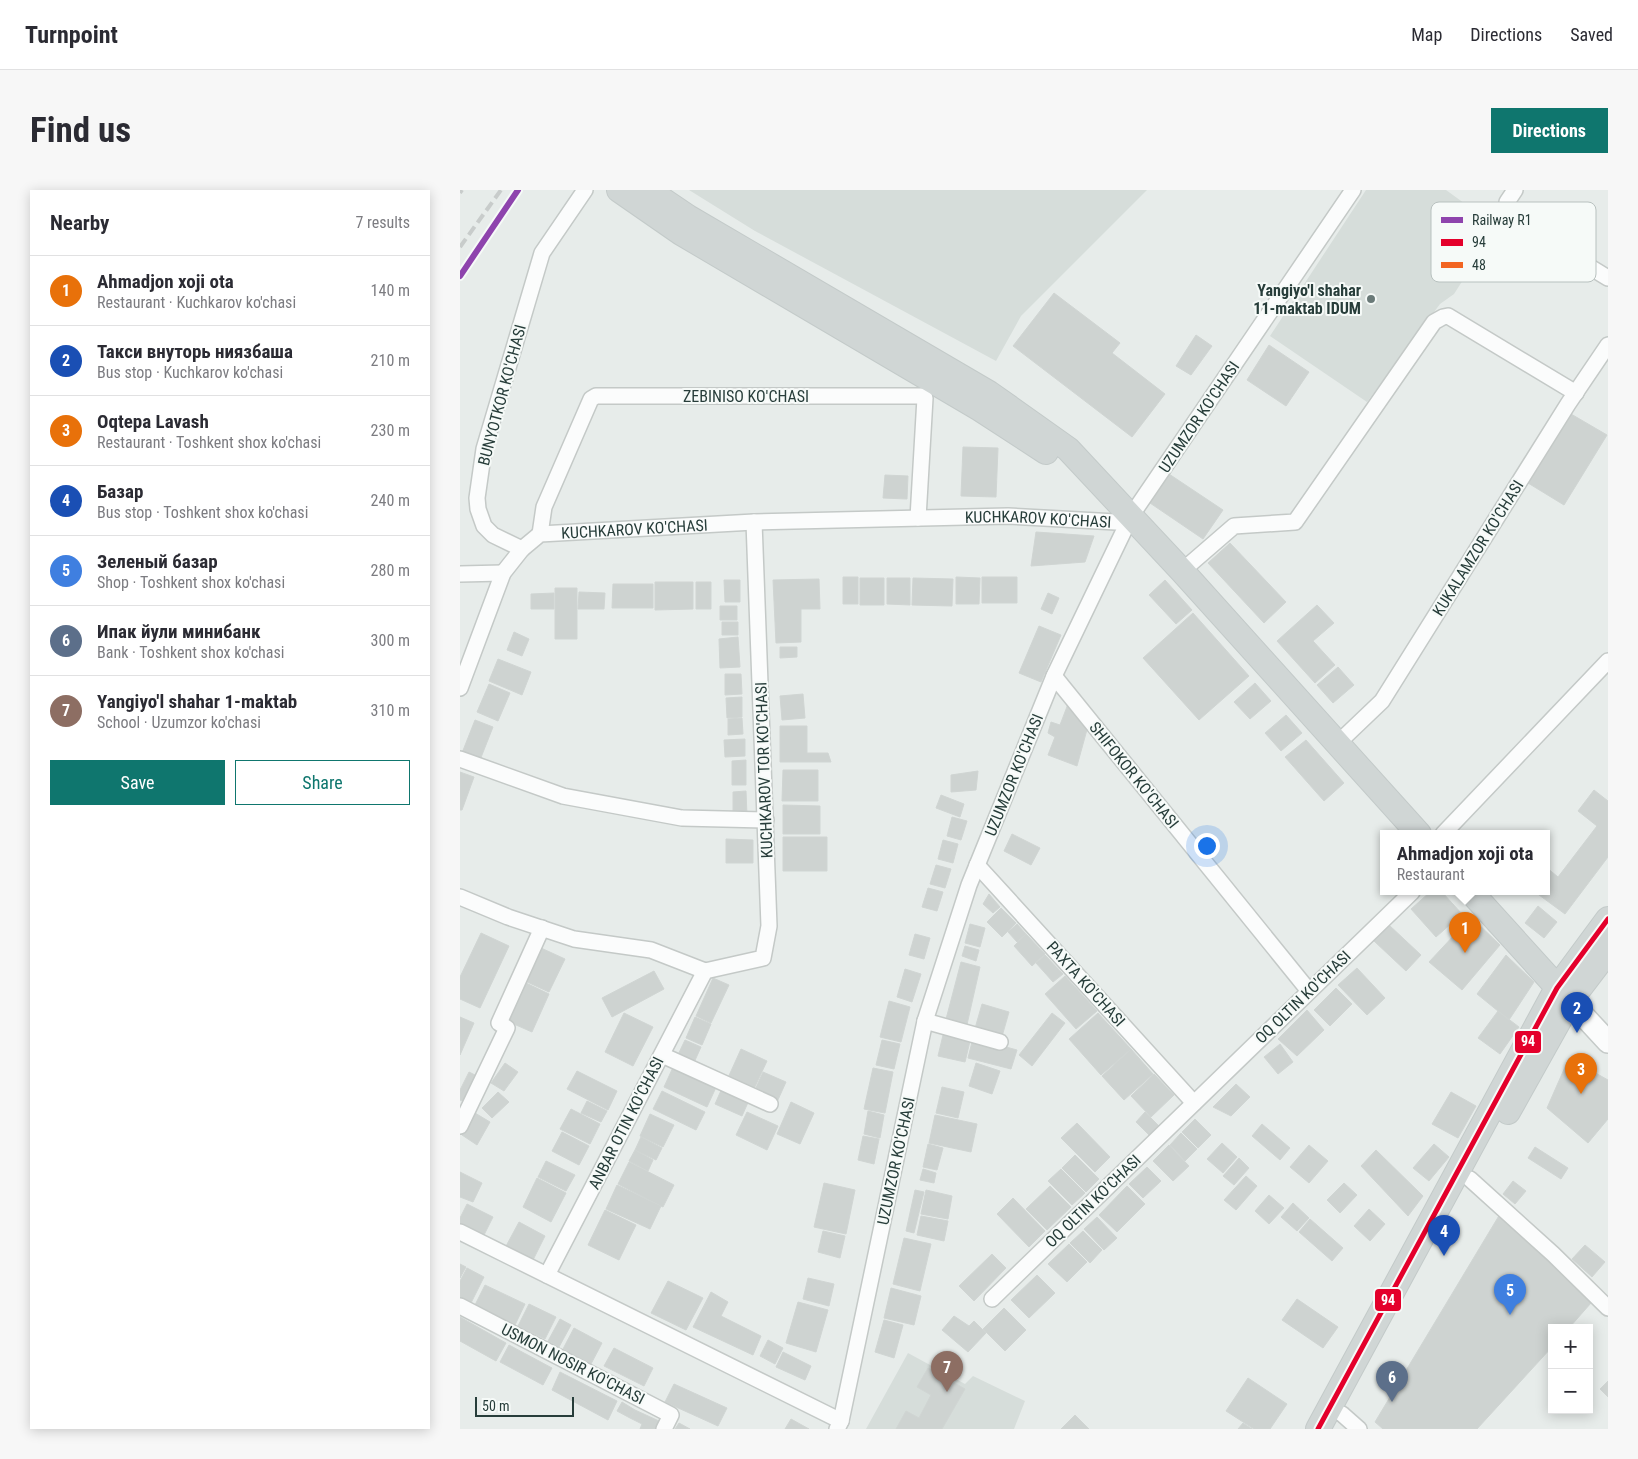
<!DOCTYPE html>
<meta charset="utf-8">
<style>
:root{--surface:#fff;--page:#f7f7f7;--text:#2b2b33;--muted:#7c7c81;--line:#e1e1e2;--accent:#0f766e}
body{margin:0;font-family:"Roboto Condensed",sans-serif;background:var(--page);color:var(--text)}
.controls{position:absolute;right:15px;bottom:15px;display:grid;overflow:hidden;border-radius:0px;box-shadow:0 2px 12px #0003}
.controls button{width:45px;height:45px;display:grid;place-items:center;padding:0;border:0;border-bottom:1px solid var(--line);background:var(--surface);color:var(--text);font:25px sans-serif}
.scale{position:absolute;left:15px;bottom:12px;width:99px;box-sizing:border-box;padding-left:5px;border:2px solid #273d3a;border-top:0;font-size:14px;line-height:18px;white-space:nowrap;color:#273d3a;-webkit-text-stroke:4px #f6faf8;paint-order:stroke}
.you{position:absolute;left:746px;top:655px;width:18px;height:18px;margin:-12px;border:4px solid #fff;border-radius:50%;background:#1a73e8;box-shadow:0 0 0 8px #1a73e833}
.badge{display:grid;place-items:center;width:32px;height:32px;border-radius:50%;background:var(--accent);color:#fff;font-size:16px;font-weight:700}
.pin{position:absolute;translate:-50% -41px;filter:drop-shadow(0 1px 2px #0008)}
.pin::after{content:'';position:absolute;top:26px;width:18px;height:15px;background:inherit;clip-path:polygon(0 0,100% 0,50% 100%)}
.popup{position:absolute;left:920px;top:640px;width:170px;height:65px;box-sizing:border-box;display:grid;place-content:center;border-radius:0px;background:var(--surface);filter:drop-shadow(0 1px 4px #0005);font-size:16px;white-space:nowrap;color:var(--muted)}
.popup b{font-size:19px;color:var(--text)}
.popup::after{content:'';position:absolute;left:50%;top:100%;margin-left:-10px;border:10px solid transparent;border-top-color:var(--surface)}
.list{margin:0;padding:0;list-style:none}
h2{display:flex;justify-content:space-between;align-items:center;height:65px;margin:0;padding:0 20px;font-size:21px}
h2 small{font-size:16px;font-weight:400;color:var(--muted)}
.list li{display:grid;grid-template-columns:32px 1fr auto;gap:15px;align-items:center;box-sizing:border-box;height:70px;padding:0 20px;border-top:1px solid var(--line)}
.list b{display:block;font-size:19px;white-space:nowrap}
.list p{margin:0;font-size:16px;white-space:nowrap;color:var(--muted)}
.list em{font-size:16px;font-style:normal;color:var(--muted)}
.actions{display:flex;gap:10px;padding:15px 20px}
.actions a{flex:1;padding:11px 0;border:1px solid var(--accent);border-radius:0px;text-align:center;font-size:18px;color:var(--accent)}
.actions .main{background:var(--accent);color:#fff}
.map{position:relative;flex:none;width:1148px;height:1239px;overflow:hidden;border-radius:0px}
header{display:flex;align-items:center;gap:30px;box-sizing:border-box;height:70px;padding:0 25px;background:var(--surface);border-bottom:1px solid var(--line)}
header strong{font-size:24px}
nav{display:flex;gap:28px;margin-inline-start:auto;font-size:18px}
.intro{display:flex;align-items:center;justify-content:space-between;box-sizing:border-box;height:120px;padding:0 30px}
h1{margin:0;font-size:35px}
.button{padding:12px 22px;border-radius:0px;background:var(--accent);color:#fff;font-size:18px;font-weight:700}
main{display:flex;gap:30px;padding:0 30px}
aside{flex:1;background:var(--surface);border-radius:0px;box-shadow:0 2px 12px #0003}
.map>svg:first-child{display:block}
</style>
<header>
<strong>Turnpoint</strong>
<nav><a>Map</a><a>Directions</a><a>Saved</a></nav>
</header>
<div class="intro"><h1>Find us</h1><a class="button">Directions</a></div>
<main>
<aside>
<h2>Nearby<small>7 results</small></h2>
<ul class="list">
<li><span class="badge" style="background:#e8710a">1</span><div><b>Ahmadjon xoji ota</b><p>Restaurant · Kuchkarov ko'chasi</p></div><em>140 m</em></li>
<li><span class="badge" style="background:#1a4fb4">2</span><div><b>Такси внуторь ниязбаша</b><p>Bus stop · Kuchkarov ko'chasi</p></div><em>210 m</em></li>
<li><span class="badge" style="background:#e8710a">3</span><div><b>Oqtepa Lavash</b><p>Restaurant · Toshkent shox ko'chasi</p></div><em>230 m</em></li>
<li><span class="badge" style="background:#1a4fb4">4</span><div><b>Базар</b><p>Bus stop · Toshkent shox ko'chasi</p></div><em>240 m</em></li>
<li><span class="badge" style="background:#3f7fe0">5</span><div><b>Зеленый базар</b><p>Shop · Toshkent shox ko'chasi</p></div><em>280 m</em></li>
<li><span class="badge" style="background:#5c6f8a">6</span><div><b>Ипак йули минибанк</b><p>Bank · Toshkent shox ko'chasi</p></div><em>300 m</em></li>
<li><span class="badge" style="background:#8d6e63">7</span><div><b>Yangiyo'l shahar 1-maktab</b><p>School · Uzumzor ko'chasi</p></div><em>310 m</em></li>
</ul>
<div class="actions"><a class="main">Save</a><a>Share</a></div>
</aside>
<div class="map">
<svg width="1148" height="1239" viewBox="0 0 1148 1239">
<rect width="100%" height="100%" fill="#e7ecea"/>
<!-- built -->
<path fill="#d6ddda" d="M229,0H687L561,126L536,171L295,41Z
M906,0H986L1037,37L994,104L980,114L907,212L810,146Z
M448,1163L505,1194L513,1186L565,1211L554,1239H406Z"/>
<!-- building -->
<path fill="#ced3d1" stroke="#d0d5d3" d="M594,103L660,153L652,163L705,204L672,247L553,156Z
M736,145L752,156L731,185L716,176Z
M809,155L849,182L826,216L787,190Z
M1111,224L1147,245L1104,315L1068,293Z
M503,257L538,258L536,307L501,306Z
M709,284L763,320L743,349L690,313Z
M425,285L448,286L447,309L423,308Z
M576,342L634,346L625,372L571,376Z
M770,353L826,412L804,433L748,373Z
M383,387H398V414H383Z
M496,387L520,388L519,414H496Z
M522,387H557V413H522Z
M400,388H424V415H400Z
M427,388H450V415L427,414Z
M453,388L493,389L492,416L452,415Z
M359,389L360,419H341V452L316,453L313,390Z
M264,390H280V412H265Z
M705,390L732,420L716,434L689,405Z
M195,392H233V419L195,420Z
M236,392H251V419H236Z
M153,394H193V418H152Z
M95,398H117V449H95Z
M119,402L145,403L144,419H118Z
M94,403V419H71V404Z
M588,403L599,408L592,424L581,419Z
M857,415L874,433L853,451L875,475L855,493L817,451Z
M260,416H277V430H260Z
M733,423L789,486L739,530L683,468Z
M262,432H278V445H262Z
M579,436L601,445L581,492L559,483Z
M54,442L69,449L62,466L47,460Z
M278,447L280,477L260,478L259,449Z
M320,457H337V467L320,468Z
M38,469L71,482L62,505L29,491Z
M878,477L894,495L873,513L857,495Z
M265,484H281L282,504L265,505Z
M795,493L811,511L790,529L774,512Z
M29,494L50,503L38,531L17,522Z
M343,504L345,528L322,530L320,506Z
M282,507V527L267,528L266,508Z
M608,514L628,536L617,576L588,565L595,547L588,543L591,532L600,535Z
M826,525L842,543L821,561L805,543Z
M282,528L283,544L268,545V529Z
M15,530L33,537L20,570L2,563Z
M320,536H347V563H368L371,572H320Z
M285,549V566L265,567L264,550Z
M846,550L884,593L864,611L825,567Z
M286,570V595H272V571Z
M323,580H358V611H322Z
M518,581L516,600L491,602V585Z
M0,582L14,587L2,620H0Z
M1134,600L1148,611V667L1105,724L1075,702H1086V677L1098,687L1137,636L1118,621Z
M286,601L287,626H273V602Z
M481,605L504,614L500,627L476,618Z
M323,615L360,616V644H323Z
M492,627L507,631L501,650L487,646Z
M552,644L580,658L571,675L544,661Z
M323,647H367V681H323Z
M266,649L293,650V673H266Z
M483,650L498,654L493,673L478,669Z
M476,675L491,679L485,698L470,694Z
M468,698L483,702L477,721L462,717Z
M970,702H982L1002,724L976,747L951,719Z
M529,704L540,717L533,723L523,714Z
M1078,716L1097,732L1084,748L1065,733Z
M541,718L556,733L542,747L527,732Z
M1011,727L1040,755L1002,800L969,772Z
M510,734L525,738L520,757L505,753Z
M557,734L566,744L557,752L548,742Z
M929,735L961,765L946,781L914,751Z
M21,743L49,756L20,818L0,809V787Z
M455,744L470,748L464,769L449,765Z
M566,744L585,764L572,776L554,756Z
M505,756L519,760L516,771L502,766Z
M81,758L105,769L89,802L65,791Z
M585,765L603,784L593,792L576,773Z
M1046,765L1074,792L1049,830L1017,804Z
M501,772L520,777L506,839L485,833Z
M897,778L925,808L907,825L878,795Z
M445,779L461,784L452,812L437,807Z
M194,781L204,799L152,827L142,808Z
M605,786L637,821L616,839L585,804Z
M253,788L269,795L251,833L236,826Z
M64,792L89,804L72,842L47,831Z
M876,798L892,814L870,836L854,820Z
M429,811L450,817L441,852L420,847Z
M522,814L549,822L541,850L514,842Z
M847,820L864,840L837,866L818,849Z
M1038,821L1059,837L1040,864L1018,848Z
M164,823L193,837L173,876L145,862Z
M592,823L605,833L572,876L559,865Z
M638,823L671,859L641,885L609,849Z
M0,827L14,833L0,865Z
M235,827L251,834L242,855L226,848Z
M484,841L511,847L505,872L478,866Z
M513,848L557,860L551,879L508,868Z
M225,850L241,857L232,877L216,869Z
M422,850L440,854L434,879L416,875Z
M820,854L833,872L818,884L804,867Z
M281,859L307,871L293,901L267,890Z
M671,859L693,884L664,910L642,886Z
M1109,868L1148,890V929L1128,953L1087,918Z
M45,873L58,882L44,901L31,893Z
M215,873L258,893L247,917L204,897Z
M516,873L540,881L532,904L509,896Z
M413,878L433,882L425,923L404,919Z
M117,881L157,901L148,920L107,899Z
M9,882L21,888L8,914L0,910V900Z
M303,882L326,892L317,912L294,902Z
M694,884L714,905L691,927L671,906Z
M776,894L790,907L771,926L753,917Z
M263,896L290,908L282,926L255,914Z
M482,897L504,902L498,928L476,923Z
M202,901L245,922L236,940L193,919Z
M38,902L49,912L32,928L22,918Z
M991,902L1016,916L998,948L972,934Z
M127,911L147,921L141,932L121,923Z
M331,912L354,923L340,954L317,944Z
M111,919L140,934L130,954L100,939Z
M408,921L424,925L420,948L404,944Z
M287,922L318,936L307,960L276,945Z
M685,922L699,936L689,945L676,932Z
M15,923L30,932L17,955L2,945Z
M190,924L214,935L203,957L180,946Z
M475,925L517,934L511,962L469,953Z
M735,929L751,945L738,958L722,942Z
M617,933L650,967L635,982L601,948Z
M802,934L830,958L820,970L792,946Z
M102,942L129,956L119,975L92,961Z
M721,943L737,959L725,971L710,955Z
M403,946L419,949L414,974L398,970Z
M181,947L202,958L196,970L175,960Z
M762,953L777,967L763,983L747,969Z
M468,954L483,958L477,980L463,977Z
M974,954L989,967L969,991L953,978Z
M709,955L729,976L713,991L693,971Z
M849,955L868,971L849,993L830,977Z
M1075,957L1108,978L1101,989L1068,968Z
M175,960L193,970L188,981L169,971Z
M916,960L963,1006L948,1026L901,976Z
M615,965L639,989L626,1002L602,978Z
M779,968L789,978L774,995L763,986Z
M86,971L115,985L106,1001L78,987Z
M169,972L214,995L203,1017L158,994Z
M687,977L701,991L683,1008L669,994Z
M463,979L476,983L474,993L460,990Z
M601,979L625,1003L612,1015L588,991Z
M0,982L22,993L13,1012L0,1007Z
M786,986L797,996L776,1020L764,1010Z
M77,988L106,1003L91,1032L63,1017Z
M1053,991L1066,1001L1055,1014L1043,1004Z
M364,993L395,1000L386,1044L354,1037Z
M884,993L897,1005L880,1023L867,1010Z
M157,995L201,1016L190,1039L146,1019Z
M590,996L611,1017L587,1040L566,1019Z
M667,996L685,1014L657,1042L639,1025Z
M455,1000L464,1002L454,1043L446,1041Z
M466,1000L492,1006L488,1029L461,1024Z
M809,1005L824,1018L809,1034L795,1021Z
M553,1008L585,1041L569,1057L537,1024Z
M833,1013L849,1028L837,1041L821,1027Z
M7,1014L33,1027L23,1047L0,1036V1028Z
M909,1019L925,1034L910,1051L894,1036Z
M145,1020L176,1035L159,1070L128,1055Z
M1040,1024L1131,1113L1109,1138H1092V1157L1017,1239H923L915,1232Z
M461,1026L488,1031L484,1051L457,1045Z
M637,1027L657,1048L644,1060L624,1039Z
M850,1029L883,1058L872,1071L839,1042Z
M59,1032L85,1046L72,1072L45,1058Z
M363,1041L385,1046L380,1068L358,1062Z
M623,1041L642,1060L630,1073L610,1053Z
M444,1048L471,1054L460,1101L433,1094Z
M609,1054L627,1072L607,1092L588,1074Z
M1125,1055L1145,1072L1132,1087L1112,1069Z
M532,1064L546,1078L514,1111L499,1096Z
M0,1074L6,1077L0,1088Z
M7,1078L24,1087L11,1113L0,1107V1091Z
M577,1085L595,1103L569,1128L551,1110Z
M348,1088L374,1094L369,1116L343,1109Z
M208,1091L243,1108L226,1140L191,1123Z
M25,1095L65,1114L55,1135L15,1115Z
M431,1098L461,1106L454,1135L424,1128Z
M251,1102L268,1112L261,1126L301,1146L293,1165L233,1137Z
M837,1109L878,1137L863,1158L822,1130Z
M338,1112L368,1120L356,1162L326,1153Z
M69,1114L96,1127L85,1149L58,1136Z
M544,1118L566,1140L545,1161L523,1139Z
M494,1126L509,1136L514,1131L526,1143L508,1162L482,1140Z
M0,1127L46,1153L36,1171L0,1151Z
M100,1129L111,1135L99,1157L88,1151Z
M424,1130L443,1135L434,1168L415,1162Z
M114,1138L142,1153L131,1174L103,1159Z
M308,1150L323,1158L315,1174L300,1166Z
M49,1155L92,1178L83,1195L40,1172Z
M154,1158L193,1178L184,1196L144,1176Z
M323,1162L351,1176L345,1190L316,1177Z
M468,1178L505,1199L482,1239H436L446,1221L459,1228L471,1205L457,1197Z
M100,1182L157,1211L148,1230L92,1200Z
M788,1188L827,1214L810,1239H794L766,1221Z
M1148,1191V1207L1140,1199Z
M214,1194L267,1218L258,1236L205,1212Z
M162,1212L175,1220L170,1228L157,1221Z
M175,1220L199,1231L196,1239H180L182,1234L170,1228Z
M615,1225L629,1239H601Z
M331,1229L349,1239H325Z
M219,1233L230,1239H215Z
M783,1233L792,1239H778Z"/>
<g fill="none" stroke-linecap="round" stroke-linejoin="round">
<!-- minor casing -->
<g stroke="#c4c9c7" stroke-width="18">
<g id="minor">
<path d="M1055,0L1047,12L1053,30L1148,88"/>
<path d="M80,344L84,317L131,209L136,206H463L465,208L458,328"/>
<path id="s1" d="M62,359L80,344L294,332L548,326L656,332L671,326"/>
<path d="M722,381L774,336L835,332L974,132L983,127L988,126L1116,203"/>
<path d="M0,384L43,383"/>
<path d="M594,486L849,801"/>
<path d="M0,498L43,383L62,359L33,345L24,336L18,319L17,308L24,259L82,63L125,0"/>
<path d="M878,553L922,511L1108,214L1148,155"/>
<path d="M0,569L103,606L222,628L306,630"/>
<path d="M983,644L1148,471"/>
<path d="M517,675L734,913"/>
<path d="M0,707L48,727L114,749L191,760L245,781"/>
<path d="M245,781L303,768L309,736L294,332"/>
<path d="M465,831L540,852"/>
<path d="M202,865L310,914"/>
<path d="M0,936L47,838L39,833L82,738"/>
<path d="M1010,989L1093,1064L1148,1118"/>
<path d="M0,1042L381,1231"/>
<path d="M87,1085L245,781"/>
<path d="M532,1109L952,702"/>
<path d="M0,1116L211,1225L204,1239"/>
<path d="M882,1224L899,1239"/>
<path d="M377,1239L381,1231L465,831L509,695L594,486L671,326L893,0"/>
</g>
</g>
<!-- secondary casing -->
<g stroke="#c5cac8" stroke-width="24">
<path id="secondary" d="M1110,811L1148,852"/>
</g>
<!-- primary casing -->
<g stroke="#c3cac9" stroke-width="26">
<path id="primary" d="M159,0L221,43L520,219L586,262
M188,0L228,27L529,203L608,259L722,381L959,644
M1011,702L1107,808
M1048,922L1110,811L1148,761
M858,1239L1097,798L1148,729"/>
</g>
<!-- minor -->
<use href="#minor" stroke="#fbfcfc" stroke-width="15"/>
<!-- secondary -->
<use href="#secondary" stroke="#fbfcfc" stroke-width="21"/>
<!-- primary -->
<use href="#primary" stroke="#d0d6d5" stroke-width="24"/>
<!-- rail -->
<path stroke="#c8cccb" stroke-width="4" stroke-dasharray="10 5" stroke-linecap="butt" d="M0,3L2,0
M0,57L41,0
M0,86L58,0"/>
<!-- bus-1 casing -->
<g stroke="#f6faf8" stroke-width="9">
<path id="bus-1" d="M858,1239L1097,798L1148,729"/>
</g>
<!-- bus-1 -->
<use href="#bus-1" stroke="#e4002b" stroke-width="5"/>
<!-- rail-1 casing -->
<g stroke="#f6faf8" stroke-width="10">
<path id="rail-1" d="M0,86L58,0"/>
</g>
<!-- rail-1 -->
<use href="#rail-1" stroke="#8e44ad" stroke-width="6"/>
</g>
<!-- markers -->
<circle fill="#6a7a78" stroke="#f6faf8" stroke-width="2" cx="911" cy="109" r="5"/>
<g text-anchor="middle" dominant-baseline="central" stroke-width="4" stroke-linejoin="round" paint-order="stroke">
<!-- poi labels -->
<g font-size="16" font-weight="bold" fill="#273d3a" stroke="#f6faf8" text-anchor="end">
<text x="901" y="100">Yangiyo'l shahar<tspan x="901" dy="18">11-maktab IDUM</tspan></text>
</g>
<!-- street labels -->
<g font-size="16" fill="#273d3a" stroke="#f6faf8">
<text transform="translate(42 205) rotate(-75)">BUNYOTKOR KO'CHASI</text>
<text x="286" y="206">ZEBINISO KO'CHASI</text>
<text transform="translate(739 227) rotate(-56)">UZUMZOR KO'CHASI</text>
<text stroke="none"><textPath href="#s1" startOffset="522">KUCHKAROV KO'CHASI</textPath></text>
<text stroke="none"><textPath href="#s1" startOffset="118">KUCHKAROV KO'CHASI</textPath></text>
<text transform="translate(1018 358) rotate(-58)">KUKALAMZOR KO'CHASI</text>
<text transform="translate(304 580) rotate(-92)">KUCHKAROV TOR KO'CHASI</text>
<text transform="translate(554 585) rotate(-68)">UZUMZOR KO'CHASI</text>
<text transform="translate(674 585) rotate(51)">SHIFOKOR KO'CHASI</text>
<text transform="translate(626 794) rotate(48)">PAXTA KO'CHASI</text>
<text transform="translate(843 807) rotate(-44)">OQ OLTIN KO'CHASI</text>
<text transform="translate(166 933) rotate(-63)">ANBAR OTIN KO'CHASI</text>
<text transform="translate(436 971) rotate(-78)">UZUMZOR KO'CHASI</text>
<text transform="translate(633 1011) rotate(-44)">OQ OLTIN KO'CHASI</text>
<text transform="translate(113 1174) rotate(27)">USMON NOSIR KO'CHASI</text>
</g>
</g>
<!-- legend -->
<rect x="971" y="12" width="165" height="80" rx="8" fill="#f6faf8" stroke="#b8c1bf" stroke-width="1"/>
<rect x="981" y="27" width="22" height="6" fill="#8e44ad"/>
<rect x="981" y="49" width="22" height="7" fill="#e4002b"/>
<rect x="981" y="72" width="22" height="6" fill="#f26522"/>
<g font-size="14" fill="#273d3a">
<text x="1012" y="35">Railway R1</text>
<text x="1012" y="57">94</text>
<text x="1012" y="80">48</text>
</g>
<g stroke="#f6faf8" stroke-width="2">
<rect x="1054" y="840" width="28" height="24" rx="5" fill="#e4002b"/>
<rect x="914" y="1098" width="28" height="24" rx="5" fill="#e4002b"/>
</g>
<g font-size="14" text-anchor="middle" font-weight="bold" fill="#fff">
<text x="1068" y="856">94</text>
<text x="928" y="1115">94</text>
</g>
</svg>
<div class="controls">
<button>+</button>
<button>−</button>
</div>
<div class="scale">50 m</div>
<div class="you"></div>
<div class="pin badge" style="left:1005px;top:763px;background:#e8710a">1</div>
<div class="popup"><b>Ahmadjon xoji ota</b>Restaurant</div>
<div class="pin badge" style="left:1117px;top:843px;background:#1a4fb4">2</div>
<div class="pin badge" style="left:1121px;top:904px;background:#e8710a">3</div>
<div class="pin badge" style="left:984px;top:1066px;background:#1a4fb4">4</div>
<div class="pin badge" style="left:1050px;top:1125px;background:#3f7fe0">5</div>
<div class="pin badge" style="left:932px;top:1212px;background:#5c6f8a">6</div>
<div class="pin badge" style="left:487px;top:1202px;background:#8d6e63">7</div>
</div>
</main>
